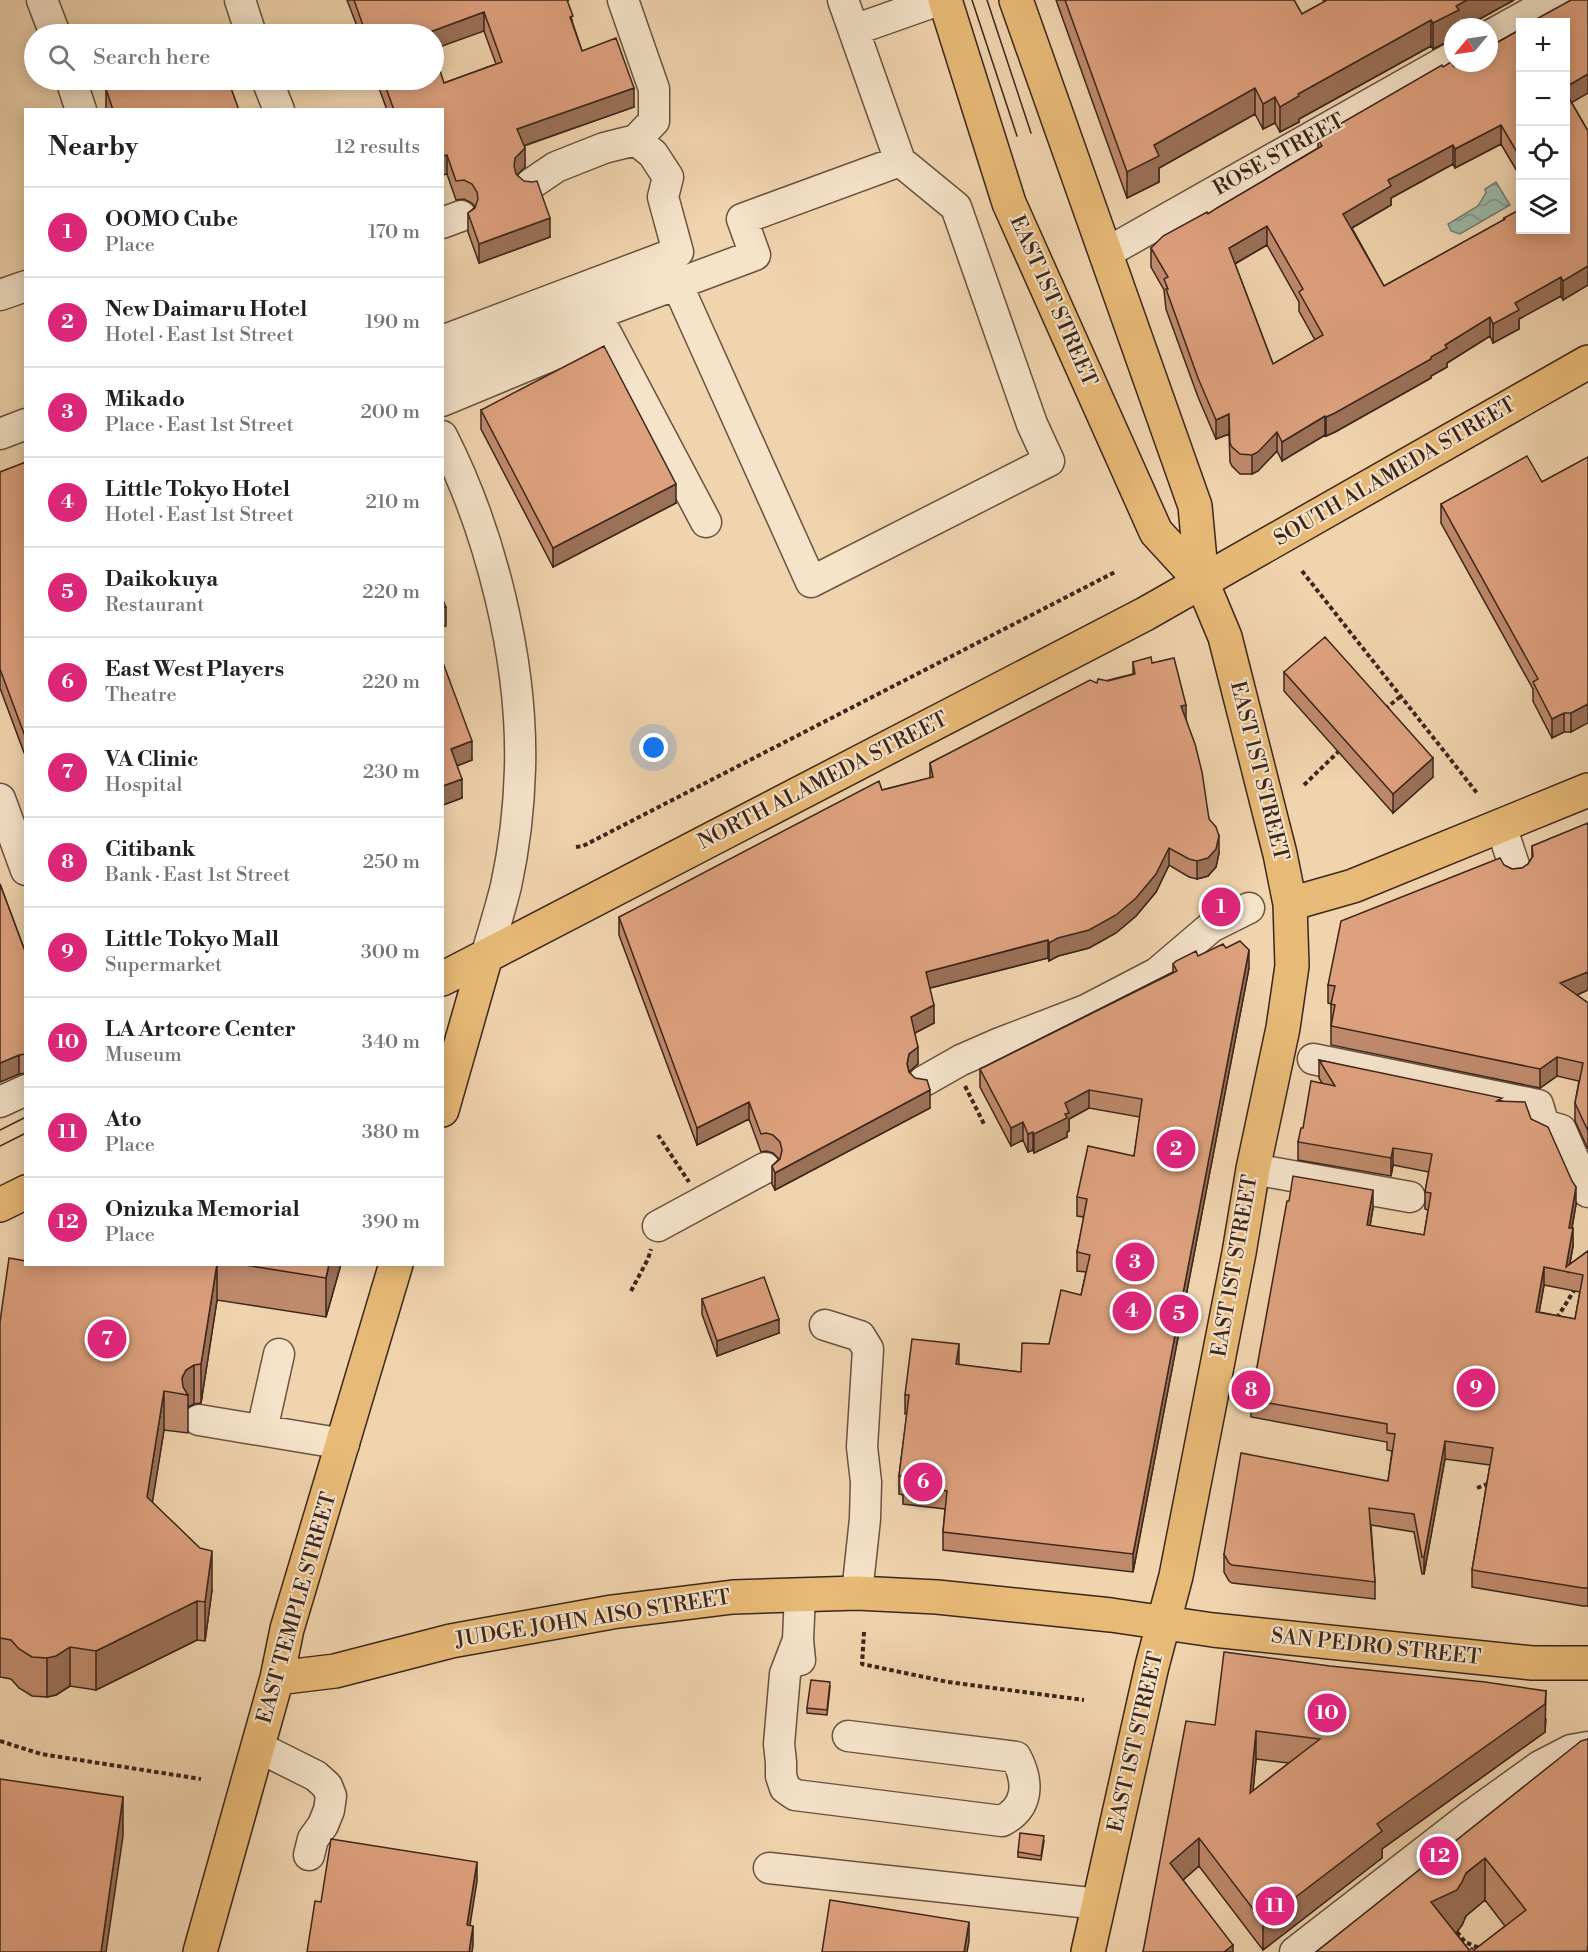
<!DOCTYPE html>
<meta charset="utf-8">
<style>
:root{--surface:#fff;--page:#f2f2f2;--text:#202124;--muted:#757577;--line:#e0e0e0;--accent:#db2777}
body{margin:0;font-family:"Libre Bodoni",serif;background:var(--page);color:var(--text)}
.controls{position:absolute;right:18px;top:18px;display:grid;overflow:hidden;border-radius:0px;box-shadow:0 3px 15px #0003}
.controls button{width:54px;height:54px;display:grid;place-items:center;padding:0;border:0;border-bottom:2px solid var(--line);background:var(--surface);color:var(--text);font:30px sans-serif}
.compass{position:absolute;left:1444px;top:18px;width:54px;height:54px;border-radius:50%;background:var(--surface);box-shadow:0 3px 15px #0003;rotate:241deg}
.you{position:absolute;left:654px;top:748px;width:21px;height:21px;margin:-15px;border:4px solid #fff;border-radius:50%;background:#1a73e8;box-shadow:0 0 0 9px #1a73e833}
.badge{display:grid;place-items:center;width:39px;height:39px;border-radius:50%;background:var(--accent);color:#fff;font-size:20px;font-weight:700}
.pin{position:absolute;translate:-50% -50%;border:3px solid #fff;box-shadow:0 2px 6px #0006}
.list{margin:0;padding:0;list-style:none}
h2{display:flex;justify-content:space-between;align-items:center;height:78px;margin:0;padding:0 24px;font-size:26px}
h2 small{font-size:20px;font-weight:400;color:var(--muted)}
.list li{display:grid;grid-template-columns:39px 1fr auto;gap:18px;align-items:center;box-sizing:border-box;height:90px;padding:0 24px;border-top:2px solid var(--line)}
.list b{display:block;font-size:22px;white-space:nowrap}
.list p{margin:0;font-size:20px;white-space:nowrap;color:var(--muted)}
.list em{font-size:20px;font-style:normal;color:var(--muted)}
.icon{flex:none;width:33px;height:33px;fill:none;stroke:currentColor;stroke-width:2;stroke-linecap:round;stroke-linejoin:round}
.map{position:relative;flex:none;width:1588px;height:1952px;overflow:hidden}
.search{position:absolute;background:var(--surface);box-shadow:0 3px 15px #0003;left:24px;top:24px;width:420px;height:66px;display:flex;align-items:center;gap:15px;box-sizing:border-box;padding:0 21px;border-radius:33px;color:var(--muted);font-size:22px}
.panel{position:absolute;background:var(--surface);box-shadow:0 3px 15px #0003;left:24px;top:108px;width:420px;height:1158px;border-radius:0px}
.map>svg:first-child{display:block}
</style>
<div class="map">
<svg width="1588" height="1952" viewBox="0 0 1588 1952">
<defs>
<pattern id="water-waves" width="16" height="10" patternUnits="userSpaceOnUse" patternTransform="scale(1.5)"><rect width="16" height="10" fill="#9bb8a7"/><path d="M0 5q4-4 8 0t8 0" fill="none" stroke="#809587"/></pattern>
</defs>
<rect width="100%" height="100%" fill="#f0d4ae"/>
<filter id="stains"><feTurbulence type="fractalNoise" baseFrequency=".00333" numOctaves="4"/><feColorMatrix values="0 0 0 0 .2 0 0 0 0 .09 0 0 0 0 .02 0 0 0 .5 -.17"/></filter>
<radialGradient id="worn" r=".72"><stop offset=".6" stop-color="#630" stop-opacity="0"/><stop offset="1" stop-color="#630" stop-opacity=".3"/></radialGradient>
<!-- water -->
<path fill="url(#water-waves)" stroke="#757e6f" stroke-width="1.5" d="M1496,182L1510,205L1460,234L1451,231L1448,224L1478,206L1486,193L1485,189Z"/>
<g fill="none" stroke-linecap="round" stroke-linejoin="round">
<!-- minor casing -->
<g stroke="#685240" stroke-width="33">
<path id="minor" d="M42,0L55,34
M240,0L251,34
M623,0L654,89V121L636,140
M854,30L939,0
M1489,36L1554,0
M71,80L81,110
M267,80L279,110
M442,223L461,216
M1106,253L1453,57
M677,284L811,582L1049,461L1032,424L956,207L900,161L843,0
M0,295L26,286
M442,341L678,252L663,197L668,177L653,154L636,140L604,148L556,167L531,184
M442,372L755,255L742,219L900,161
M442,401L606,333L706,522
M0,434L26,424
M442,436C491,532 523,661 520,769C519,807 514,849 506,886C500,910 493,933 486,956
M0,799L26,870
M1501,826L1516,871
M1313,1059L1538,1105L1544,1125L1561,1130L1588,1192
M924,1081L961,1060L1000,1043L1086,1010L1157,973L1211,927L1249,908
M0,1102L26,1090
M1253,1169L1410,1197
M658,1226L765,1168
M825,1325L860,1336L868,1349L862,1447L866,1482L865,1519L857,1593
M199,1420L344,1444
M262,1430L279,1354
M798,1640L785,1674L779,1744L781,1762V1776L785,1788L795,1795L1002,1821C1029,1807 1029,1782 1016,1757L848,1736
M800,1660L798,1640L800,1594
M258,1747L316,1776L327,1786L331,1796L329,1810L323,1825L313,1839L309,1855
M769,1868L1099,1904
M1295,1952L1469,1817L1540,1766L1571,1750L1588,1747"/>
</g>
<!-- major casing -->
<g stroke="#3b261c" stroke-width="36">
<path id="major" d="M945,0L1009,203L1156,532L1202,582
M1016,0L1195,506L1202,582L1225,637L1280,854L1290,904L1292,966L1283,1028L1253,1169L1239,1253L1176,1576L1152,1666L1088,1952
M1290,904L1353,886L1588,790
M442,979L1145,614L1588,362
M442,1110L486,956
M0,1205L26,1192
M277,1678L335,1671L451,1641L612,1612L733,1597L857,1593L937,1597L1111,1615L1213,1630L1532,1663H1588
M200,1952L277,1678L287,1629L396,1264"/>
</g>
<!-- path -->
<path stroke="#3b261c" stroke-width="4" stroke-dasharray="4.5 3" stroke-linecap="butt" d="M1302,571L1477,793
M1385,709L1401,696
M1304,785L1338,752
M576,847L583,846L1115,572
M965,1086L985,1126
M658,1135L689,1182
M631,1291L648,1259L651,1249
M1557,1318L1575,1289
M1477,1488L1490,1483
M864,1632L862,1664L948,1682L1084,1700
M0,1741L41,1754L201,1779
M1457,1932L1465,1942L1489,1952"/>
<!-- minor -->
<use href="#minor" stroke="#f5e3ca" stroke-width="30"/>
<!-- major -->
<use href="#major" stroke="#e8ba77" stroke-width="33"/>
<!-- tram -->
<path stroke="#3b261c" stroke-width="1.5" d="M972,0L1017,136
M987,0L1031,133
M0,1130L26,1117
M0,1146L26,1133"/>
</g>
<!-- wall -->
<path fill="#bf8a6c" stroke="#3b261c" stroke-width="1.5" fill-rule="evenodd" d="M347,0H569L567,1L573,24L582,51L634,107L524,146L525,167L517,175L550,237L479,263L468,232V213L475,207L472,203L464,199L456,200L447,174L442,175V110H387L376,80H434L444,83L496,64L484,31L434,34H360Z
M1056,0H1294L1302,14L1324,2L1323,0H1514L1465,27H1453V39L1433,49L1431,46L1299,119V122L1280,132L1275,123L1263,129L1255,114L1159,168V182L1127,198Z
M1588,0V93L1571,102L1588,131V285L1563,300L1561,296L1519,319V329L1493,343L1490,336L1447,363V367L1431,376V378L1335,432L1326,436L1325,435L1282,461L1277,451L1258,471L1252,474H1240L1232,466L1230,462L1229,434L1216,439L1198,397L1166,309L1164,290L1151,267V248L1318,148V139L1326,134V132L1443,67H1454L1521,29V178L1501,144L1455,168L1453,164L1391,198V205L1352,228L1384,286L1504,220V218L1566,230V22ZM1267,245L1299,302V311L1315,340L1273,364L1235,264Z
M106,89L239,110H106Z
M481,410L676,503L553,567L481,429Z
M1588,457L1571,732H1564L1552,738L1533,701V689L1441,523V504L1542,482Z
M26,462V758L0,688V472Z
M442,660L472,760L457,766L462,798L443,805L442,802Z
M1133,662L1152,663L1186,719L1209,819L1219,853L1216,867L1208,876L1197,879L1189,877L1169,865L1156,892L1136,916L1116,933L1089,948L1058,956L1049,961L1048,958L930,988L934,1023L915,1033L918,1064L909,1072L930,1108L775,1190L772,1184V1166L779,1159L773,1153L766,1151L761,1152L749,1119L697,1145L619,935V917L882,790L930,778V763L1097,683L1133,674Z
M1284,672L1433,777L1393,813L1284,691Z
M1588,823V990L1577,995L1588,1003V1149L1575,1121V1103L1579,1081L1557,1076L1540,1088L1331,1045V1004L1328,1003V985L1504,865L1512,869L1522,868L1528,864L1532,858V846Z
M0,884L26,954V1073L19,1074L0,1082Z
M1226,948L1249,968L1133,1572L943,1550V1532L945,1509L903,1504V1495L899,1494V1476L907,1414H905V1395L959,1365L1021,1372L1049,1344L1081,1295L1086,1272L1077,1271V1252L1084,1217L1077,1216V1197L1134,1156L1140,1117L1089,1108L1069,1119V1131L1067,1132V1137L1034,1153L1033,1150L1028,1152L1023,1140L1011,1146L980,1087V1069L1173,972V964Z
M1319,1060L1502,1101L1531,1119L1576,1204L1572,1228L1573,1246L1570,1264L1588,1251V1606H1583L1472,1587V1570L1490,1465L1445,1459L1424,1574H1422L1414,1532L1371,1525L1375,1582V1599L1232,1583L1229,1581L1224,1572V1554L1388,1481L1392,1451L1387,1450V1442L1251,1417V1400L1373,1208L1370,1226L1424,1235L1428,1210L1425,1209V1192L1429,1172L1393,1165L1391,1176L1298,1160V1142L1322,1083L1319,1078ZM1544,1285L1580,1292L1575,1319L1539,1312Z
M26,1264H341L326,1317L217,1300L201,1403L194,1404L188,1407V1433L164,1430L152,1502L212,1590L205,1641L197,1640L96,1690L70,1686L56,1695L47,1697L32,1696L19,1688L11,1679L0,1677V1322Z
M702,1299L779,1333L717,1356L702,1314Z
M830,1687L827,1715L807,1713V1708Z
M1546,1719L1545,1732L1382,1849V1858L1263,1950L1199,1866L1183,1880L1233,1952H1143L1215,1725ZM1256,1759L1289,1763L1253,1791Z
M1588,1739V1952H1316ZM1485,1900L1505,1926L1474,1950H1469L1456,1933L1462,1925L1466,1916Z
M1044,1841L1041,1860L1018,1857V1852Z"/>
<!-- shaded-wall -->
<path fill="#9b7158" stroke="#3b261c" stroke-width="1.5" d="M1467,0H1514L1465,27H1453V39L1433,49V23L1456,6Z
M484,12V31L434,49V34H427V33Z
M1431,20V46L1299,119V122L1280,132V107L1298,94Z
M1588,74V93L1566,106V87Z
M634,88V107L517,148V129Z
M1255,88V114L1159,168V182L1127,198V172L1154,145Z
M1275,97V123L1263,129V104Z
M1501,125V144L1455,168V149Z
M1453,145V164L1391,198V205L1343,233V214L1388,180Z
M525,148V167L515,177L514,166L515,158Z
M447,155V174L442,175V156Z
M550,218V237L479,263V244Z
M1267,226V245L1229,267V248Z
M1588,266V285L1563,300V281Z
M1561,277V296L1519,319V329L1493,343V324L1515,303Z
M1490,317V336L1447,363V367L1431,376V378L1335,432L1326,436V417L1431,357L1445,345Z
M1229,414V434L1216,439V420Z
M1325,416V435L1282,461V442Z
M1277,432V451L1258,471L1252,474V455Z
M676,484V503L553,567V548Z
M446,607V626L442,627V608Z
M1588,704V723L1571,732V713Z
M1186,705V723L1181,706Z
M1564,713V732L1552,738V719Z
M472,741V760L451,768V749Z
M1433,758V777L1393,813V794Z
M462,779V798L443,805V786Z
M1219,836V853L1216,867L1208,876L1197,879V861Z
M1169,848V865L1156,892L1136,916L1116,933L1089,948L1058,956L1049,961V943Z
M1048,940V958L926,989V972Z
M1249,950V968L1133,1572V1554Z
M1588,972V990L1560,1002V983Z
M934,1005V1023L911,1035V1017Z
M918,1047V1064L909,1072L907,1064L909,1054Z
M19,1055V1074L0,1082V1063Z
M1557,1057V1076L1540,1088V1069Z
M930,1090V1108L775,1190V1173Z
M1089,1090V1108L1069,1119V1131L1067,1132V1137L1034,1153V1134L1065,1103Z
M749,1102V1119L697,1145V1128Z
M1023,1122V1140L1011,1146V1128Z
M1033,1132V1150L1028,1152V1134Z
M1393,1148V1165L1391,1176V1158Z
M1576,1187V1204L1569,1245V1228Z
M1373,1190V1208L1367,1243V1225Z
M1573,1228V1246L1568,1272L1566,1267Z
M217,1264V1300L201,1403V1364Z
M329,1264H341L326,1317V1278Z
M1544,1267V1285L1536,1329V1312Z
M779,1319V1333L717,1356V1341Z
M959,1344V1363L956,1383V1364Z
M194,1365V1404L188,1407V1395L182,1394V1378L186,1370Z
M164,1391V1430L147,1536V1497Z
M1445,1441V1459L1424,1574V1557Z
M212,1551V1590L205,1641V1602Z
M197,1601V1640L96,1690V1651Z
M70,1647V1686L56,1695L47,1697V1658Z
M1546,1691L1545,1732L1382,1849V1858L1263,1950V1922L1377,1824Z
M1256,1731V1759L1250,1821V1793Z
M123,1797V1836L106,1952H101Z
M1199,1838V1866L1170,1891V1863Z
M1485,1858V1900L1466,1916L1462,1925L1457,1932L1431,1944V1902Z
M477,1862V1881L467,1944V1925Z
M969,1922V1941L967,1952H964Z
M473,1926V1945L472,1952H469Z
M1233,1945V1952H1224Z"/>
<!-- building -->
<path fill="#dea17e" stroke="#3b261c" stroke-width="1.5" fill-rule="evenodd" d="M354,0H567L573,16L570,17L582,51L616,38L634,88L517,129L525,148L515,158L514,166L516,174L524,181L532,182L537,181L550,218L479,244L468,213L475,208L478,199L477,192L472,184L464,180L456,181L447,155L442,156V110H394L383,80H434V52L444,83L502,62L484,12L427,33L428,34H366Z
M1065,0H1294L1302,14L1327,0H1467L1456,6L1459,10L1433,23L1431,20L1298,94L1299,96L1280,107L1275,97L1263,104L1255,88L1154,145L1159,156L1127,172Z
M1571,0H1588V74L1566,87V22H1531Z
M1521,29V159L1501,125L1455,149L1453,145L1388,180L1391,186L1343,214L1384,286L1505,219L1504,218L1521,209V230H1566V93L1588,131V266L1563,281L1561,277L1515,303L1519,310L1493,324L1490,317L1445,345L1447,348L1431,357V359L1335,413L1326,417L1325,416L1282,442L1277,432L1258,452L1252,455L1240,454L1232,447L1230,443L1229,414L1216,420L1198,378L1166,289H1168L1164,279L1168,277L1151,248L1163,236L1207,212L1208,214L1217,208L1322,146L1318,139L1327,134L1326,132L1442,65L1443,67L1451,62L1454,67L1461,63H1489V47ZM1267,226L1303,289L1299,292L1323,335L1273,364L1229,248Z
M132,80H228L239,110H113L106,89Z
M604,346L676,484L553,548L481,410Z
M1527,456L1542,482L1588,457V704L1571,713H1564L1552,719L1533,682L1538,679L1441,504Z
M26,462V739L0,669V472Z
M442,598L446,607L442,608Z
M1325,637L1433,758L1393,794L1284,672Z
M1151,657L1152,663L1174,658L1186,705L1181,706L1195,744L1202,772L1209,819L1216,827L1219,836L1216,849L1208,858L1197,861L1189,859L1169,848L1156,874L1136,898L1116,915L1089,930L1058,938L1049,943L1048,940L926,972L934,1005L911,1017L918,1047L909,1054L907,1064L909,1072L915,1078L927,1080L930,1090L775,1173L772,1166L780,1159L782,1150L780,1142L773,1135L766,1133L761,1134L749,1102L697,1128L619,917L879,781L882,790L933,777L930,763L1090,680L1097,683L1098,679L1108,681L1135,674L1133,662Z
M442,660L472,741L451,749L462,779L443,786L442,783Z
M1588,823V972L1560,983L1588,1003V1131L1575,1103L1583,1063L1557,1057L1540,1069L1331,1026L1335,1005L1331,1004L1335,986L1328,985L1341,921L1500,858L1504,865L1512,869L1522,868L1528,864L1533,856L1532,846Z
M0,884L26,954V1054L19,1055L0,1063Z
M1240,941L1249,950L1133,1554L943,1532L947,1491L903,1486L904,1476H899L909,1395H905L912,1339L959,1344L956,1364L1021,1372L1022,1343L1049,1344L1061,1290L1081,1295L1090,1255L1077,1252L1087,1199L1077,1197L1088,1146L1134,1156L1142,1099L1089,1090L1065,1103L1069,1113L1065,1114L1067,1118L1034,1134L1033,1132L1028,1134L1023,1122L1011,1128L980,1069L1177,971L1173,964L1176,961L1196,951L1198,956L1223,944L1226,948Z
M1319,1060L1502,1098L1497,1101L1525,1102L1531,1119L1548,1127L1572,1181L1576,1187L1569,1228H1573L1566,1267L1588,1251V1588H1583L1472,1570L1493,1448L1445,1441L1424,1557H1422L1414,1514L1369,1508L1375,1582L1232,1565L1229,1563L1224,1554L1241,1453L1388,1481L1395,1434L1387,1433V1424L1251,1400L1287,1201H1289L1293,1176L1373,1190L1367,1225L1424,1235L1431,1193L1425,1192L1432,1154L1393,1148L1391,1158L1298,1142L1301,1128H1303L1311,1081L1335,1086ZM1544,1267L1583,1275L1575,1319L1536,1312Z
M9,1258L26,1261V1264H217L201,1364L194,1365L186,1370L182,1378L183,1387L188,1395L164,1391L147,1497L200,1548L212,1551L205,1602L197,1601L96,1651L70,1647L56,1656L47,1658L32,1657L19,1649L11,1640L0,1638V1322Z
M238,1264H329L326,1278Z
M764,1277L779,1319L717,1341L702,1299Z
M1224,1652L1330,1666L1485,1682L1546,1691L1545,1704L1377,1824L1382,1831L1263,1922L1199,1838L1170,1863L1233,1945L1224,1952H1143L1186,1721L1215,1725ZM1256,1731L1320,1739L1250,1793Z
M811,1680L830,1682L827,1710L807,1708Z
M1588,1739V1944L1587,1951L1316,1952L1576,1745L1581,1741ZM1485,1858L1526,1910L1474,1950L1472,1948L1469,1950L1431,1902L1457,1890L1462,1882L1466,1873Z
M0,1779L123,1797L101,1952H0Z
M1020,1833L1044,1836L1041,1856L1018,1852Z
M331,1839L477,1862L467,1925L473,1926L469,1952H307L315,1901L321,1902Z
M830,1900L969,1922L964,1952H822Z"/>
<g text-anchor="middle" dominant-baseline="central" stroke-width="4.5" stroke-linejoin="round" paint-order="stroke">
<!-- street labels -->
<g font-size="21" fill="#3b261c" stroke="#f5e3ca">
<text transform="translate(1279 155) rotate(-29)">ROSE STREET</text>
<text transform="translate(1053 301) rotate(66)">EAST 1ST STREET</text>
<text transform="translate(1395 472) rotate(-30)">SOUTH ALAMEDA STREET</text>
<text transform="translate(1259 771) rotate(76)">EAST 1ST STREET</text>
<text transform="translate(823 781) rotate(-27)">NORTH ALAMEDA STREET</text>
<text transform="translate(1235 1266) rotate(-80)">EAST 1ST STREET</text>
<text transform="translate(297 1608) rotate(-74)">EAST TEMPLE STREET</text>
<text transform="translate(593 1619) rotate(-9)">JUDGE JOHN AISO STREET</text>
<text transform="translate(1376 1647) rotate(6)">SAN PEDRO STREET</text>
<text transform="translate(1136 1742) rotate(-77)">EAST 1ST STREET</text>
</g>
</g>
<rect width="100%" height="100%" filter="url(#stains)"/>
<rect width="100%" height="100%" fill="url(#worn)"/>
</svg>
<div class="controls">
<button>+</button>
<button>−</button>
<button><svg class="icon" aria-label="locate" viewBox="0 0 24 24"><circle cx="12" cy="12" r="6"/><path d="M12 2v4M12 18v4M2 12h4M18 12h4"/></svg></button>
<button><svg class="icon" aria-label="layers" viewBox="0 0 24 24"><path d="M12 4l9 5-9 5-9-5zM3 14l9 5 9-5"/></svg></button>
</div>
<svg class="compass" viewBox="-18 -18 36 36"><path d="M0-13l5 13h-10z" fill="#e53935"/><path d="M0 13l5-13h-10z" fill="#757577"/></svg>
<div class="you"></div>
<div class="pin badge" style="left:1221px;top:907px">1</div>
<div class="pin badge" style="left:1176px;top:1149px">2</div>
<div class="pin badge" style="left:1135px;top:1262px">3</div>
<div class="pin badge" style="left:1132px;top:1311px">4</div>
<div class="pin badge" style="left:1179px;top:1314px">5</div>
<div class="pin badge" style="left:923px;top:1482px">6</div>
<div class="pin badge" style="left:107px;top:1339px">7</div>
<div class="pin badge" style="left:1251px;top:1390px">8</div>
<div class="pin badge" style="left:1476px;top:1388px">9</div>
<div class="pin badge" style="left:1327px;top:1713px">10</div>
<div class="pin badge" style="left:1275px;top:1906px">11</div>
<div class="pin badge" style="left:1439px;top:1856px">12</div>
<div class="search"><svg class="icon" aria-label="search" viewBox="0 0 24 24"><circle cx="10" cy="10" r="6"/><path d="M15 15l6 6"/></svg>Search here</div>
<section class="panel">
<h2>Nearby<small>12 results</small></h2>
<ul class="list">
<li><span class="badge">1</span><div><b>OOMO Cube</b><p>Place</p></div><em>170 m</em></li>
<li><span class="badge">2</span><div><b>New Daimaru Hotel</b><p>Hotel · East 1st Street</p></div><em>190 m</em></li>
<li><span class="badge">3</span><div><b>Mikado</b><p>Place · East 1st Street</p></div><em>200 m</em></li>
<li><span class="badge">4</span><div><b>Little Tokyo Hotel</b><p>Hotel · East 1st Street</p></div><em>210 m</em></li>
<li><span class="badge">5</span><div><b>Daikokuya</b><p>Restaurant</p></div><em>220 m</em></li>
<li><span class="badge">6</span><div><b>East West Players</b><p>Theatre</p></div><em>220 m</em></li>
<li><span class="badge">7</span><div><b>VA Clinic</b><p>Hospital</p></div><em>230 m</em></li>
<li><span class="badge">8</span><div><b>Citibank</b><p>Bank · East 1st Street</p></div><em>250 m</em></li>
<li><span class="badge">9</span><div><b>Little Tokyo Mall</b><p>Supermarket</p></div><em>300 m</em></li>
<li><span class="badge">10</span><div><b>LA Artcore Center</b><p>Museum</p></div><em>340 m</em></li>
<li><span class="badge">11</span><div><b>Ato</b><p>Place</p></div><em>380 m</em></li>
<li><span class="badge">12</span><div><b>Onizuka Memorial</b><p>Place</p></div><em>390 m</em></li>
</ul>
</section>
</div>
